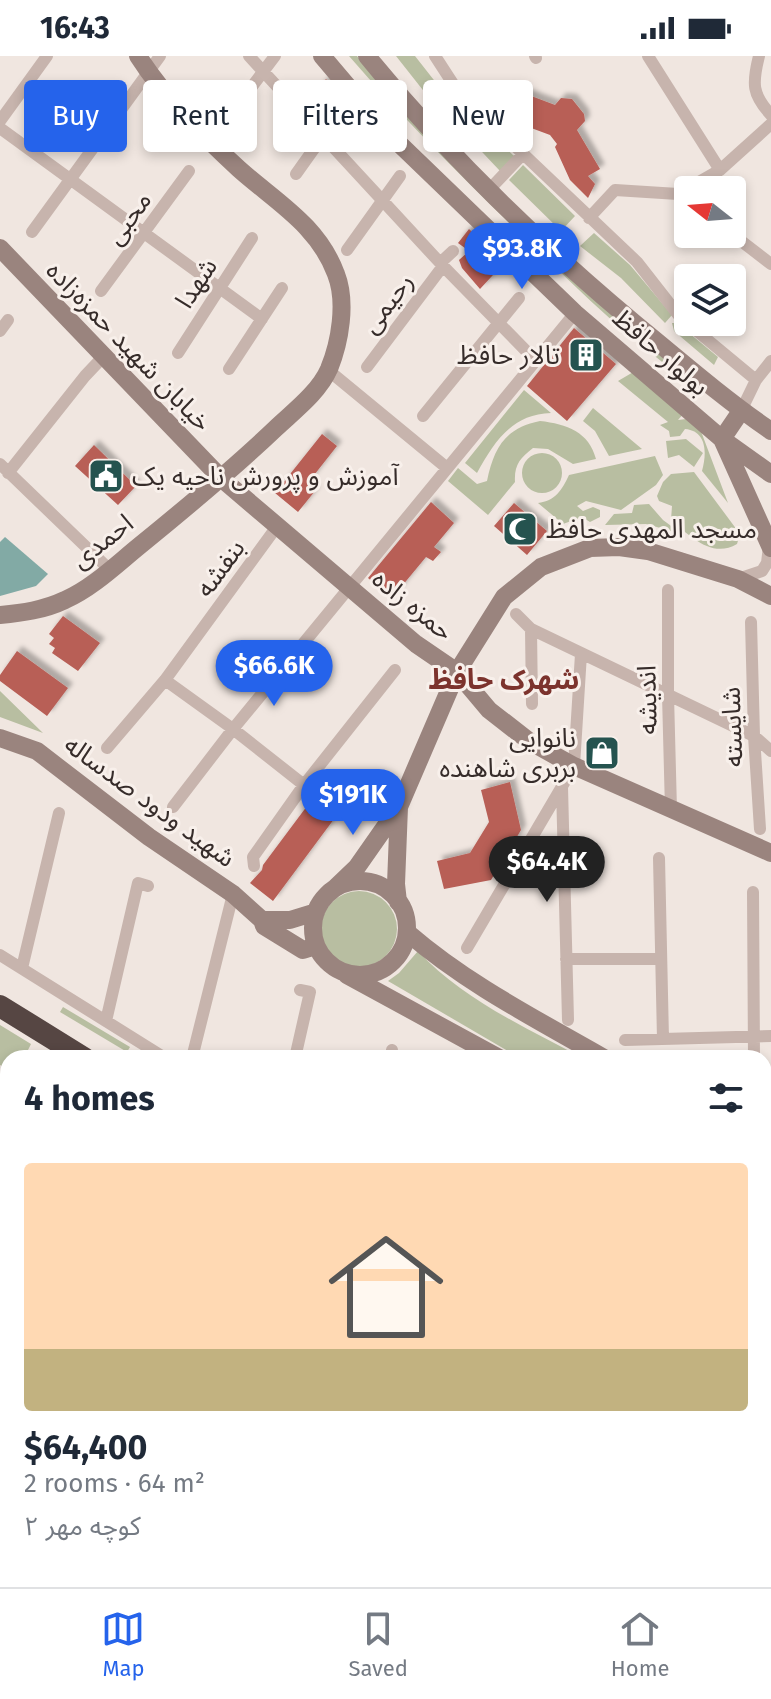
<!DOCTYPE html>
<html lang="en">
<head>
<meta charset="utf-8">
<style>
	:root { --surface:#fff; --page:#f2f2f3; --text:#1f2937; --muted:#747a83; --line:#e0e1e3; --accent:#2563eb }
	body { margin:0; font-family:"Fira Sans","Noto Sans Arabic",sans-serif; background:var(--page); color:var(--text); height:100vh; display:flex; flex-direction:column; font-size:30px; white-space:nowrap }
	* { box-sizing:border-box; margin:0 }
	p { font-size:26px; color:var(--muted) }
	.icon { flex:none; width:44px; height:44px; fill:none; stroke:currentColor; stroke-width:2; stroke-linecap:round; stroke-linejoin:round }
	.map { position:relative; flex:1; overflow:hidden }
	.details { position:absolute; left:0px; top:994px; width:772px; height:538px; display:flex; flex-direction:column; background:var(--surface); border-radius:24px 24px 0 0; box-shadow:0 4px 12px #0003 }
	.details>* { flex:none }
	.hud { position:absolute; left:24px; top:24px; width:724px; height:72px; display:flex; gap:16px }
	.needle { width:52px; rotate:287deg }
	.fabs { position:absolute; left:674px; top:120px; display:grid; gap:16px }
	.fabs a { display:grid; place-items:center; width:72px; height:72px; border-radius:8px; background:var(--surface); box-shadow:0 4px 12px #0003; font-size:40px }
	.price { position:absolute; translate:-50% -68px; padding:0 18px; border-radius:28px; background:var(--accent); color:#fff; font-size:26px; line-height:52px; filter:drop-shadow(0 2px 4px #0008) }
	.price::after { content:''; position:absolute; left:50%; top:48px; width:24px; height:18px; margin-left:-12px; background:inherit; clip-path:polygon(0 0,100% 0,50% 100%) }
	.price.active { background:#222; color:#fff }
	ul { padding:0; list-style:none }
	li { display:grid; align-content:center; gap:16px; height:424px; padding:0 24px }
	li span { display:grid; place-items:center; height:248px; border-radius:8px; color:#555 }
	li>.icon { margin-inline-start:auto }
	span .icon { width:144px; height:144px; fill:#fffc; stroke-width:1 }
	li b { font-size:34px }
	h2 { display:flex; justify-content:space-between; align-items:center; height:96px; padding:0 24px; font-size:34px }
	.pill { padding:0 28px; border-radius:8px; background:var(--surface); box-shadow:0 4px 12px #0003; font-size:28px; line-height:72px }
	.pill.active { background:var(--accent); color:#fff }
	.status { display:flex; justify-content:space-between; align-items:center; height:56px; padding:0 40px; background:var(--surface); direction:ltr }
	.status svg { height:22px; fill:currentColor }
	.menu { display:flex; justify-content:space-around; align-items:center; height:112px; border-top:2px solid var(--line); background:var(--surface); font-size:22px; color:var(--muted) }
	.menu a { display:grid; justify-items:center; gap:4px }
	.menu .active { color:var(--accent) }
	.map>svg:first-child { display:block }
	.green { fill:#b8bea1 }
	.water { fill:#82aaa5 }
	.building { fill:#b85e56; filter:url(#shadow) }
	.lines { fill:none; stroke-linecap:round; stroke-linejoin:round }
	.street { stroke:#c7b4ad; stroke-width:12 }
	.secondary { stroke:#9a847e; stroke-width:18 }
	.highway { stroke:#564643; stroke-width:22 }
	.labels { text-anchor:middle; stroke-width:6; stroke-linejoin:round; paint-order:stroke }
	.street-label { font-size:26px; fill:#362c2a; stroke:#f8f0eb }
	.poi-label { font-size:26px; fill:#362c2a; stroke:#f8f0eb; text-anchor:end }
	.neighbourhood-label { font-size:28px; font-weight:bold; fill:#7c332d; stroke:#f8f0eb }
</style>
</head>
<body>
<div class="status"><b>16:43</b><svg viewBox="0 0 49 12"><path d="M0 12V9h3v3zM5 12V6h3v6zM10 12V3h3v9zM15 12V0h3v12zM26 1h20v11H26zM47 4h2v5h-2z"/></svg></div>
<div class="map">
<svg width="771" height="1531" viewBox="0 0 771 1531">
	<defs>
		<filter id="shadow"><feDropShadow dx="5" dy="-5" stdDeviation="2" flood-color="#0004"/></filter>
	</defs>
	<rect width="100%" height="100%" fill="#f0e6e0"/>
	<path class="green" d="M349 0H357L389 39 705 338C651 300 602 257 555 211 484 143 414 75 349 0Z
		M396 0H415L437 28 426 38Z
		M444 33 514 100 500 115 434 45Z
		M523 109 575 160 561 175 509 124Z
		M594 177 630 209 672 259 665 267 621 222 580 190Z
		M672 267H677L718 301 714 309 674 275Z
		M635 315 684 357 678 364 686 363 699 370 728 447 702 415C707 397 707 375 685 373L680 380 670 381 669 375 660 369 668 366 618 325Z
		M524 334 551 357C512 358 494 386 477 417L465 407Z
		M593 352 642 393 609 400 595 375 583 365Z
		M540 365C567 368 589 376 596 403L573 408 548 393 533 392C520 402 514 409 515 426L488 459 448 425 458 412 477 428 487 425C494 392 505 372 540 365Z
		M686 383 703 397 694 411 679 399 668 402 666 385Z
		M522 417a20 20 0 1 1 40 0a20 20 0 1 1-40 0Z
		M655 400 663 419 656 429 621 454 586 445 577 450 583 455 593 451 600 454V461L590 466 582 461 563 468 538 447C555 445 562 434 569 419Z
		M694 416 740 478 737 488C712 503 690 480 671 464L672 450 659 445 657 440 663 426 671 418Z
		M649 448 663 464 682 478 646 468 605 469 614 458 632 457 634 449Z
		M0 635 43 677 0 661Z
		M321 873a38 38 0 1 1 76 0a38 38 0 1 1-76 0Z
		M418 895C462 943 525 971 582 1002H520L388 925 399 917Z
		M63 951 130 991 127 996 60 956Z
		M0 969 31 988 24 1002H8V1013L0 1009Z
		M764 1461 771 1465V1501L764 1497Z"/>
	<path class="water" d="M5 481 48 518 36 530 0 540V486Z"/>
	<path class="building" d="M326 23 354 56 346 52 334 51 315 37Z
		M510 32 555 49 561 42 572 43 584 58 585 65 577 74 600 113 588 120 595 128 588 142 570 124 555 91 557 88 550 79 499 60 486 46 497 38 504 44Z
		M469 173 505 206 480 233 462 212 459 204 469 195 458 187Z
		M574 272 616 308 567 365 527 330Z
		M322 378 337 390 307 428 315 435 298 456 275 437Z
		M94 389 136 430 118 449 75 410Z
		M431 446 454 467 434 491 441 496 433 505 426 501 392 542 368 522Z
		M514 447 547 475 527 499 494 470Z
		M63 560 100 587 78 615 52 597 55 592 49 588 54 582 49 578Z
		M17 595 68 632 47 660 0 625V619Z
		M510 726 521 774 491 824 444 833 437 805 470 797 489 766 481 734Z
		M313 742 337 759 273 845 250 827 262 814 263 809Z"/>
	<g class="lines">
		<path class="street" d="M249 0 443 210 535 304
			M435 0 459 37 637 206 680 261 756 324
			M535 0 536 2
			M648 0 720 114
			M759 0C752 28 752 38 771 59
			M232 57 275 0
			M0 65 47 0
			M0 72 262 263
			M296 118 338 59
			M488 135 523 98
			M589 162 615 134 678 138 720 114 771 68
			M32 176 160 0
			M732 178 771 208
			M347 194 400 120
			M440 207 453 195
			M101 235 189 115
			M0 275 8 264
			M178 297 252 182
			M367 311 443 210
			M229 313 282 232
			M328 314 447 412
			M741 355 756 324 771 305
			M423 360 519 242
			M0 408 110 514
			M8 417 85 320 103 301
			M738 523 762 515 767 507 769 490
			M668 534V639L671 754
			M516 558 531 573 754 680 771 695
			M751 566 754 680 760 773
			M531 573 532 648
			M165 624 233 673 304 729
			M107 692 165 624 278 469
			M562 731 568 964
			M173 751 233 673 570 263
			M659 802 663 983
			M254 810 253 801 304 729 395 614
			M753 836 754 1002
			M467 892 574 710 581 598
			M0 899 165 1002
			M566 903H661
			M22 912 59 757
			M106 965 138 827 148 830
			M625 984 771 980
			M192 1002 233 838
			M295 1002 310 936 300 934
			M391 1002 392 994
			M0 1211 8 1210
			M0 1313H8
			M764 1335 771 1338
			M0 1387 8 1386
			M0 1419 8 1418
			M146 1524V1531
			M0 1528 23 1524
			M376 1531 378 1524
			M440 1531 443 1524
			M542 1531 544 1524
			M634 1531 637 1524
			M723 1531 726 1524"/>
		<path class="secondary" d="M322 0 384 73 575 257 722 383 771 418
			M367 0C454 107 554 202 661 289 697 319 733 349 771 375
			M0 192 222 423 416 588 457 616 489 654 529 685 574 710 771 797
			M741 355 722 383 771 492
			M0 559C22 557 44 554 65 544 92 532 116 509 138 491 186 452 232 414 276 372 294 355 319 336 329 313 340 286 347 246 336 218 318 169 276 146 239 113 202 79 165 42 138 0
			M0 682 37 695 149 781 233 838 262 864 264 870 303 894 316 890
			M313 872a47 47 0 1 1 94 0a47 47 0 1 1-94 0Z
			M334 833 357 811 399 751 457 616 504 541 541 511 590 492 619 491 648 495 738 523 771 540
			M398 846 396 828 399 751
			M262 864H290L316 856
			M408 877C467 928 536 963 604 1002
			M347 919 499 1002
			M764 1093 771 1097
			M764 1383 771 1387
			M764 1512 771 1515"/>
		<path class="highway" d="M0 950 84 1002
			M0 1070 8 1074
			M764 1413 771 1418
			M764 1450 771 1454"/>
	</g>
	<defs>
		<symbol id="building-square" viewBox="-11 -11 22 22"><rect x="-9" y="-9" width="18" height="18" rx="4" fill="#25534f" stroke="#f8f0eb"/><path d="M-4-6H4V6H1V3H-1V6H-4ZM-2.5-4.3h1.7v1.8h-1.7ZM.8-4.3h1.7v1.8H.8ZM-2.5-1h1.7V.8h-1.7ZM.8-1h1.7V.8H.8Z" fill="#fff"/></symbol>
		<symbol id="civic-square" viewBox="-11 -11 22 22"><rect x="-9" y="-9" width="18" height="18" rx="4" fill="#25534f" stroke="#f8f0eb"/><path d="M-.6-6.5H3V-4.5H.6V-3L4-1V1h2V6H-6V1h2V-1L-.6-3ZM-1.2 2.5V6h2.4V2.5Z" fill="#fff"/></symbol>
		<symbol id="mosque-square" viewBox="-11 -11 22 22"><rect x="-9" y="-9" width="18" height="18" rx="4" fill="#25534f" stroke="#f8f0eb"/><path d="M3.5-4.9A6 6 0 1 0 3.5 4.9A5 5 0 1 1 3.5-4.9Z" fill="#fff"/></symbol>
		<symbol id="shop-square" viewBox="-11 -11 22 22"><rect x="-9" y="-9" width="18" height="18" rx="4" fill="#25534f" stroke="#f8f0eb"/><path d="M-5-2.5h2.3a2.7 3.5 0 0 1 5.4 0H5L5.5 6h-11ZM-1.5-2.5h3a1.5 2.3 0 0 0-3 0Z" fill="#fff"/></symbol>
	</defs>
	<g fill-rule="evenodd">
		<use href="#building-square" x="566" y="279" width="40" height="40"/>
		<use href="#civic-square" x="86" y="400" width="40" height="40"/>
		<use href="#mosque-square" x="500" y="453" width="40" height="40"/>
		<use href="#shop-square" x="582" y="677" width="40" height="40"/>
	</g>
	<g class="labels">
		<g class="street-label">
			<text transform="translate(128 162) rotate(-54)" y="9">محبی</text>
			<text transform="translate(196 227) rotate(-57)" y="9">شهدا</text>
			<text transform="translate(387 247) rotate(-53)" y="9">رحیمی</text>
			<text transform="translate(129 290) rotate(46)" y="9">خیابان شهید حمزه‌زاده</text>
			<text transform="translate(661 296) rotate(41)" y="9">بولوار حافظ</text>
			<text transform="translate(102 485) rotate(-38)" y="9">احمدی</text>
			<text transform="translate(220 512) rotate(-54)" y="9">بنفشه</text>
			<text transform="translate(413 549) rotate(39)" y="9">حمزه زاده</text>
			<text transform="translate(647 644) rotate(-91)" y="9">اندیشه</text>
			<text transform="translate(732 671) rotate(-92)" y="9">شایسته</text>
			<text transform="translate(150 745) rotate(36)" y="9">شهید ودود صدساله</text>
		</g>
		<g class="poi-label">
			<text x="560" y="308">تالار حافظ</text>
			<text x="132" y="429" text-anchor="start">آموزش و پرورش ناحیه یک</text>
			<text x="546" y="482" text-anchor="start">مسجد المهدی حافظ</text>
			<text x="576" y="691">نانوایی<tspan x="576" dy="30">بربری شاهنده</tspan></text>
		</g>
		<g class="neighbourhood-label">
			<text x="504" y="633">شهرک حافظ</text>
		</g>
	</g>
</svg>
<div class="fabs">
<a><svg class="needle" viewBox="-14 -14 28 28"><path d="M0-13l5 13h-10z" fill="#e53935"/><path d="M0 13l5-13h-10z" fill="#747a83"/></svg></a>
<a><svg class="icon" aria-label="layers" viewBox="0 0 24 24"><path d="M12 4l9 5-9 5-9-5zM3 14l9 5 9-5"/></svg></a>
</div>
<b class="price" style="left:522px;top:235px">$93.8K</b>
<b class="price" style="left:274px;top:652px">$66.6K</b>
<b class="price" style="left:353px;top:781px">$191K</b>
<b class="price active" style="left:547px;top:848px">$64.4K</b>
<div class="hud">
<a class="pill active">Buy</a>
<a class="pill">Rent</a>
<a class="pill">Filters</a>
<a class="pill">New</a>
</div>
<section class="details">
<h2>4 homes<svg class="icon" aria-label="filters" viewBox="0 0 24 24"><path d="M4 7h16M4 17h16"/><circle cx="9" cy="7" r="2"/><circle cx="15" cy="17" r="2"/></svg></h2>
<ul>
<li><span style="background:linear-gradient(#ffd9b3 75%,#c2b280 0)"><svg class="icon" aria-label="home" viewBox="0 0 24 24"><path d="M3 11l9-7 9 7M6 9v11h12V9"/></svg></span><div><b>$64,400</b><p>2 rooms · 64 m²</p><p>کوچه مهر ۲</p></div></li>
</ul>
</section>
</div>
<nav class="menu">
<a class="active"><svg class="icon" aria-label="map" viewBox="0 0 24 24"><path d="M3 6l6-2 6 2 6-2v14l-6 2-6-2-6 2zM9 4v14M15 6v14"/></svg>Map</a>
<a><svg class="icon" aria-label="saved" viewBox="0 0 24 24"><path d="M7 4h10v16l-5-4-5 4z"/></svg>Saved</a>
<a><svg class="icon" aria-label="home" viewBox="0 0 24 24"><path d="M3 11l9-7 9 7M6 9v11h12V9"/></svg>Home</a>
</nav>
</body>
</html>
